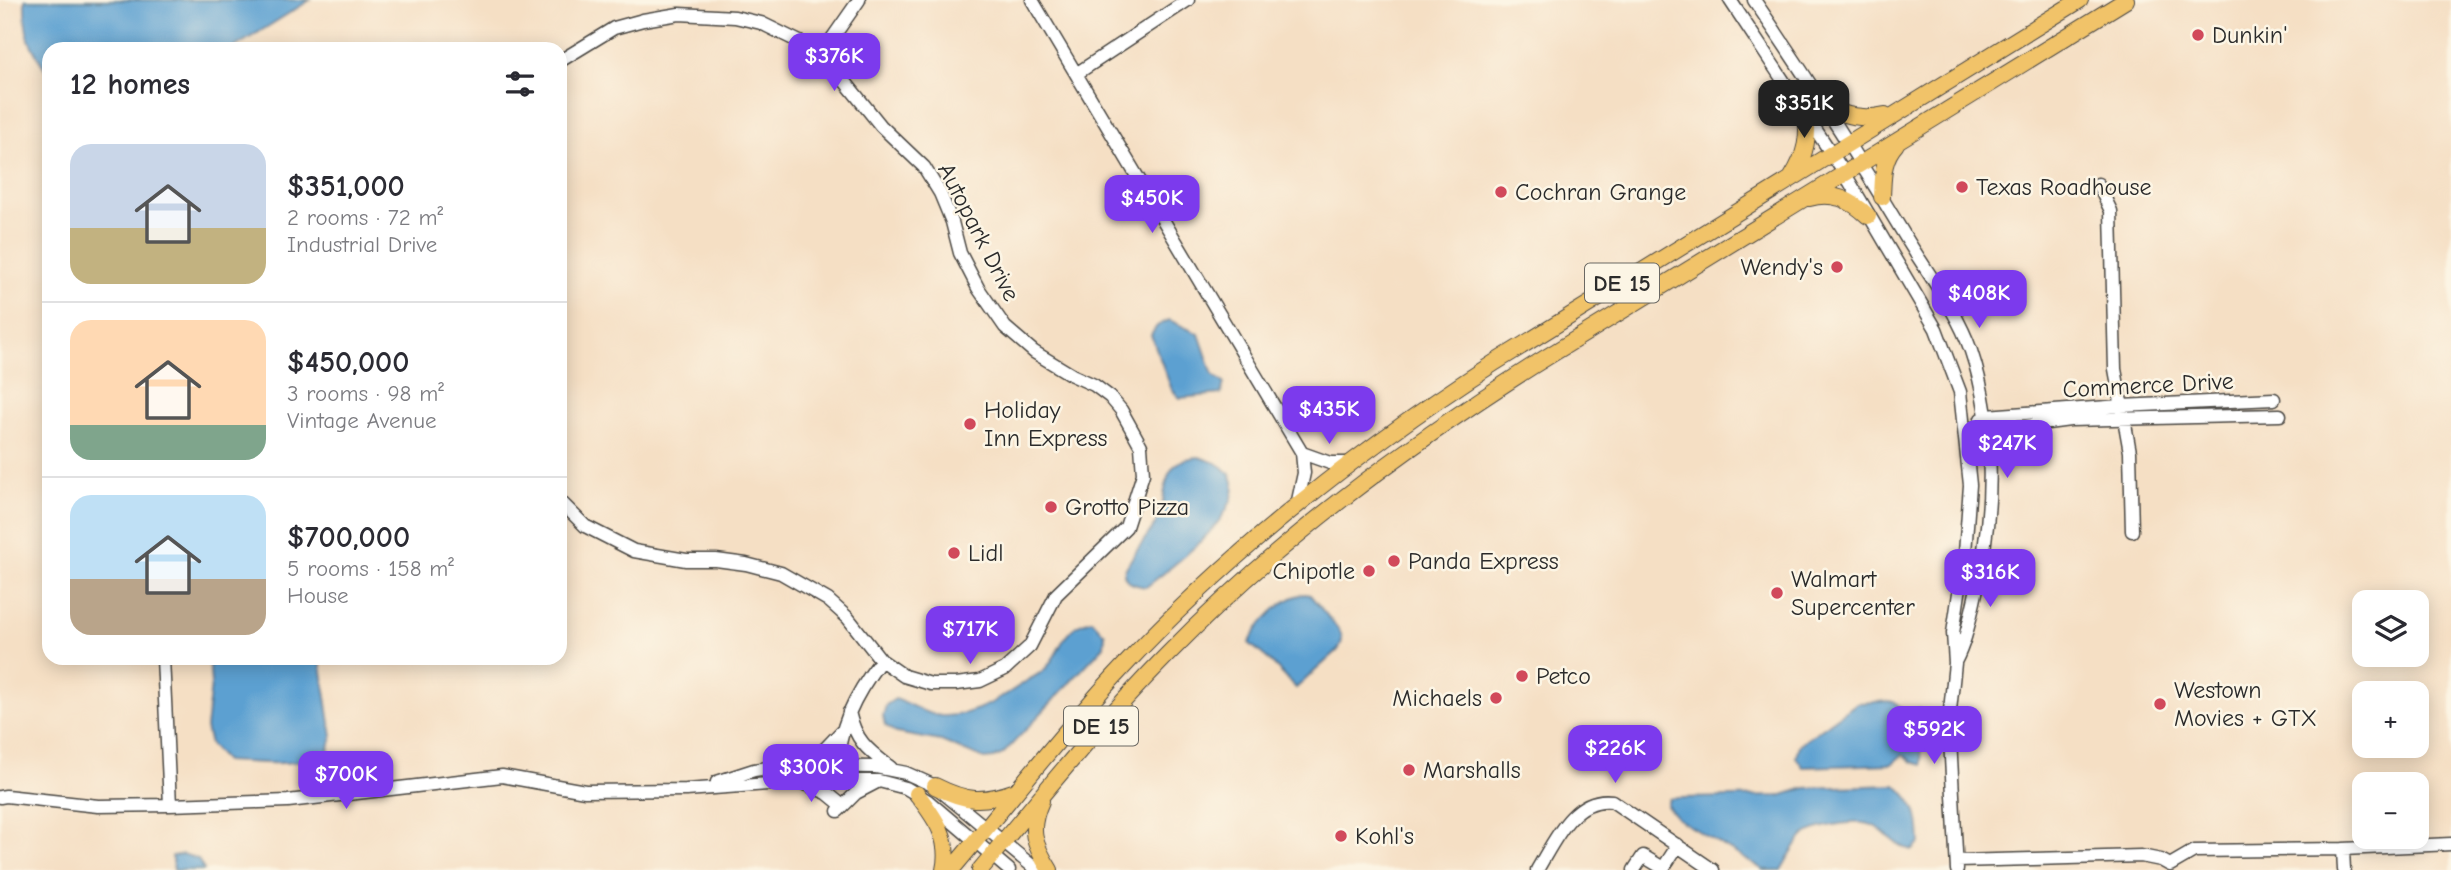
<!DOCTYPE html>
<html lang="en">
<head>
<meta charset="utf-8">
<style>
	:root { --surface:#fff; --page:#f7f7f7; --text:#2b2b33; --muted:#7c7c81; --line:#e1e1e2; --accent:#7c3aed }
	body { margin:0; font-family:"Comic Neue",sans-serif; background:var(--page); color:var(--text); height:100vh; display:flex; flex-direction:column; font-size:26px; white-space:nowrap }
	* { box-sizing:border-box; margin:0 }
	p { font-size:23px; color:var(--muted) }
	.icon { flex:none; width:38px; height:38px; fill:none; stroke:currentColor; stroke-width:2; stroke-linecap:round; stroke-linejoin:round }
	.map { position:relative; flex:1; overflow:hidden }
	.sheet { position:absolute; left:42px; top:42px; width:525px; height:623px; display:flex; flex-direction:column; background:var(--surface); border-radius:21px; box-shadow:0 4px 18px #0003 }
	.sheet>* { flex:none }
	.tools { position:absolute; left:2352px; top:590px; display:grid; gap:14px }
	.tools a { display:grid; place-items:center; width:77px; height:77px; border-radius:14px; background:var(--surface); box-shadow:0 4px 18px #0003; font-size:35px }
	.price { position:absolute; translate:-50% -60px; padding:0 16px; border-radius:14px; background:var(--accent); color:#fff; font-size:23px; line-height:46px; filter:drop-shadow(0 2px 4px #0008) }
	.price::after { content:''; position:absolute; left:50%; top:42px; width:21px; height:16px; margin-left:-10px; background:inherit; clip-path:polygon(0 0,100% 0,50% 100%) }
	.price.selected { background:#222; color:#fff }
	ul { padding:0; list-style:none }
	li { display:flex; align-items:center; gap:21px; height:175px; padding:0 28px }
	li+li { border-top:2px solid var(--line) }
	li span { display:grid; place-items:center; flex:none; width:196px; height:140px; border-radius:21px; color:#555 }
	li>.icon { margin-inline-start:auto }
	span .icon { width:84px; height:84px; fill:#fffc; stroke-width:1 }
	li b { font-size:30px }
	h2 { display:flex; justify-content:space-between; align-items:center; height:84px; padding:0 28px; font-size:30px }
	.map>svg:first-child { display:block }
	.water { fill:#5ca0d1; stroke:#44667e; stroke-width:2 }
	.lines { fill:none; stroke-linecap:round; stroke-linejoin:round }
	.minor-casing { stroke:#494642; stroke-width:15 }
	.major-casing { stroke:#494642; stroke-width:18 }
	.minor { stroke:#fff; stroke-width:12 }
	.major { stroke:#f1c369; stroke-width:16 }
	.poi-dot { fill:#d1495b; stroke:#fcf5e5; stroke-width:2.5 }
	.labels { text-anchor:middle; stroke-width:5; stroke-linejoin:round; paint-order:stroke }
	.shield { fill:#fcf5e5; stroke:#6a6863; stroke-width:2 }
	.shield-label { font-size:23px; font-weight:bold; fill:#2b2b2b }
	.poi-label { font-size:24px; fill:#2b2b2b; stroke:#fcf5e5; text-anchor:start }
	.street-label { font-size:24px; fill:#2b2b2b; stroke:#fcf5e5 }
</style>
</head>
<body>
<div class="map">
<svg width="2451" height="870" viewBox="0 0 2451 870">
	<rect width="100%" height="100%" fill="#fcf5e5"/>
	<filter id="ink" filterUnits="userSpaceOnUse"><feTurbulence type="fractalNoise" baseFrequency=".0143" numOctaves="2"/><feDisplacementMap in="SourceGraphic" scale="14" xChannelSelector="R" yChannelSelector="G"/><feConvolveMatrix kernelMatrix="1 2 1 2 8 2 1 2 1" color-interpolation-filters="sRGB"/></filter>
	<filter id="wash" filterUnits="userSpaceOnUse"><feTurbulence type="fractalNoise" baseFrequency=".00686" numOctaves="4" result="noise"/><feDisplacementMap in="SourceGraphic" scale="28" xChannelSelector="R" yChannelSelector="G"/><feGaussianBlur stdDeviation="1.57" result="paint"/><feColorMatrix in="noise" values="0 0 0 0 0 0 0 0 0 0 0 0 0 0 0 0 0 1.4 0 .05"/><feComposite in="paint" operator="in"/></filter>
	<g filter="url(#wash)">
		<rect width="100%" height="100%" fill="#f5dfc4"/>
		<path class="water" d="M25 0H310L232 49H49V75C29 44 24 37 25 0Z
			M1169 320 1199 334 1213 375 1224 383 1221 394 1180 398 1172 390 1151 335 1157 326Z
			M1199 457C1206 460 1218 462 1224 468 1264 501 1169 569 1146 587 1138 586 1126 584 1124 574 1123 567 1150 533 1156 523 1171 496 1155 460 1199 457Z
			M1305 594 1310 595 1339 630C1343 638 1343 642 1338 650L1296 688 1268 659 1249 643C1258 624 1283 596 1305 594Z
			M1092 620 1105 634 1104 646 1003 754 994 758 984 759 941 741 896 733 885 725 883 716 886 705 895 699C911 704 928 716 945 716 977 715 1003 697 1028 680 1034 677 1041 673 1046 668 1063 649 1062 626 1092 620Z
			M209 658H320L332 736 328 752C298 769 258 762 225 761L210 745 206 728 211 684Z
			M1894 701 1903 711 1919 709 1922 765 1912 762 1903 754 1892 764 1803 767 1796 757 1799 745 1857 703Z
			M1896 785C1917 804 1919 815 1920 843L1913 850C1897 848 1890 836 1876 827 1863 818 1820 825 1806 834 1796 841 1788 859 1781 870H1764L1678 819 1667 806 1669 799 1679 798 1779 796 1805 788Z
			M183 854 198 859 204 870H174L172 856Z"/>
	</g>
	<g filter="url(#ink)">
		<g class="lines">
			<defs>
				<path id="minor" d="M1032 0 1302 453 1304 473 1297 505
					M1730 0 1845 174 1936 329 1960 392 1970 485 1965 553 1953 633 1955 663 1949 720 1957 870
					M1754 0C1808 79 1859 159 1908 241 1930 277 1957 311 1971 351 1998 431 1993 522 1974 602 1969 623 1965 643 1955 662
					M822 53 859 0
					M560 61 614 28 643 20 679 14 735 17 761 23 822 53 881 126 924 167 940 193 952 222 960 253 978 288 1005 327 1034 352 1072 375 1094 385 1110 397 1121 410 1141 446 1143 474 1126 527 1056 595 1030 646 1005 669 980 681 956 684H931L904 676 881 660 848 618 828 600 781 573 746 564 716 560H686L634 551 585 526 560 501
					M1076 74 1188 0
					M2098 184 2111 211 2115 369 2130 452 2132 531
					M1981 419 1986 416 2121 406 2274 399
					M1965 427 1987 431 2070 420 2280 415
					M1302 453 1330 463H1350
					M163 658 170 805
					M849 712C856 742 868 750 891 768
					M801 765 821 753 843 730
					M837 773C838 727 854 696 881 660
					M717 782 754 770 781 766 876 767 906 773 935 786 1037 870
					M803 783 827 793 838 802
					M0 797 6 796 98 806 170 805 288 801 502 776 585 791 686 790 811 781H879L906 788 928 801 1009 870
					M838 811 856 793 877 782
					M2343 849 2344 870
					M1957 861 2141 856 2161 860 2170 865
					M2170 865 2194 851 2343 849 2451 844
					M1537 870C1554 842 1573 796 1612 801L1713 870
					M1634 870 1643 856 1663 868
					M1662 870 1678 845"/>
				<path id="major" d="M1826 107C1847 116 1862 120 1885 115
					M1792 177C1806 155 1810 135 1805 110
					M1882 197C1883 178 1882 159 1896 144
					M1809 198C1833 191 1851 200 1868 216
					M935 786C967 802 982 803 1016 791
					M917 794C935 818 951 838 944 870
					M1041 801C1028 830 1034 845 1050 870
					M951 870C1008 803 1062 732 1122 668 1232 550 1359 450 1494 363L2080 0
					M980 870C1041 796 1101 722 1168 654 1277 542 1402 449 1534 365L2126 0"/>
			</defs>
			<use href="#minor" class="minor-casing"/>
			<use href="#major" class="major-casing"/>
			<use href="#minor" class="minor"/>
			<use href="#major" class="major"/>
		</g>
	</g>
	<g class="poi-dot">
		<circle cx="2198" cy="35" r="7"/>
		<circle cx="1962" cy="187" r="7"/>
		<circle cx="1501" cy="192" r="7"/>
		<circle cx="1837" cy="267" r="7"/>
		<circle cx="970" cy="424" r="7"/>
		<circle cx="1051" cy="507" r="7"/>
		<circle cx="954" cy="553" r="7"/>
		<circle cx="1394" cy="561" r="7"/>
		<circle cx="1369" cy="571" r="7"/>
		<circle cx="1777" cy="593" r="7"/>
		<circle cx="1522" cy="676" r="7"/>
		<circle cx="1496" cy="698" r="7"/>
		<circle cx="2160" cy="704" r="7"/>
		<circle cx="1409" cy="770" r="7"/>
		<circle cx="1341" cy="836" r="7"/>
	</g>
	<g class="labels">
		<g class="shield">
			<rect x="1585" y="263.5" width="74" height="39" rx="5"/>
			<rect x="1064" y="706.5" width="74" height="39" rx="5"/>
		</g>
		<g class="shield-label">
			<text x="1622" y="291">DE 15</text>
			<text x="1101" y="734">DE 15</text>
		</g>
		<g class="poi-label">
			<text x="2212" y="43">Dunkin'</text>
			<text x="1976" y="195">Texas Roadhouse</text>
			<text x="1515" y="200">Cochran Grange</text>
			<text x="1823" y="275" text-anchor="end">Wendy's</text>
			<text x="984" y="418">Holiday<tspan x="984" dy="28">Inn Express</tspan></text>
			<text x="1065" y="515">Grotto Pizza</text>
			<text x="968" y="561">Lidl</text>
			<text x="1408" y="569">Panda Express</text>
			<text x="1355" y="579" text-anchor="end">Chipotle</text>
			<text x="1791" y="587">Walmart<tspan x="1791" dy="28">Supercenter</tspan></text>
			<text x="1536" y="684">Petco</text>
			<text x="2174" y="698">Westown<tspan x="2174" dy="28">Movies + GTX</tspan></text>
			<text x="1482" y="706" text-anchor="end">Michaels</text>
			<text x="1423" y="778">Marshalls</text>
			<text x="1355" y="844">Kohl's</text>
		</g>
		<g class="street-label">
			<text transform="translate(979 232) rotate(63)" y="8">Autopark Drive</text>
			<text transform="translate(2148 385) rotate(-3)" y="8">Commerce Drive</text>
		</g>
	</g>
</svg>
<div class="tools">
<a><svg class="icon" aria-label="layers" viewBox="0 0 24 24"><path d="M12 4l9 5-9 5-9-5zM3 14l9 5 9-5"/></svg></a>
<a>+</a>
<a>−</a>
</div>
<b class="price" style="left:834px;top:93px">$376K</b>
<b class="price selected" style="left:1804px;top:140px">$351K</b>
<b class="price" style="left:1152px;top:235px">$450K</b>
<b class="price" style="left:1979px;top:330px">$408K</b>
<b class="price" style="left:1329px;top:446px">$435K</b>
<b class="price" style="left:2007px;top:480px">$247K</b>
<b class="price" style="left:1990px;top:609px">$316K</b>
<b class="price" style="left:970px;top:666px">$717K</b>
<b class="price" style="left:1934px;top:766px">$592K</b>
<b class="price" style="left:1615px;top:785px">$226K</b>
<b class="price" style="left:811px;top:804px">$300K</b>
<b class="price" style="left:346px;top:811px">$700K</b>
<section class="sheet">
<h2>12 homes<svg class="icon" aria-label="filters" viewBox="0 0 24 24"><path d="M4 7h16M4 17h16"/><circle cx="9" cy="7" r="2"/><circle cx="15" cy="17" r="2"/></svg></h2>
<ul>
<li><span style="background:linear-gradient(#c9d6e8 60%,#c2b280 0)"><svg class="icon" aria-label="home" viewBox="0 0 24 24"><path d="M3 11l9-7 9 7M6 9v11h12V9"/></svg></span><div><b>$351,000</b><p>2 rooms · 72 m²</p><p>Industrial Drive</p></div></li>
<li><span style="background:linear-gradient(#ffd9b3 75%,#7fa58c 0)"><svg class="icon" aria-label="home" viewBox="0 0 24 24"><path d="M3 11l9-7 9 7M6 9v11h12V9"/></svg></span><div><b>$450,000</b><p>3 rooms · 98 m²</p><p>Vintage Avenue</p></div></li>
<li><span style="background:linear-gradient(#bfe0f5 60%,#b9a48a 0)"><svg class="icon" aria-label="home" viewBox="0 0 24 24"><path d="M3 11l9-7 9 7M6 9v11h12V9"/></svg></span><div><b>$700,000</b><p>5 rooms · 158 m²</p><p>House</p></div></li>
</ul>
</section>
</div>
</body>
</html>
